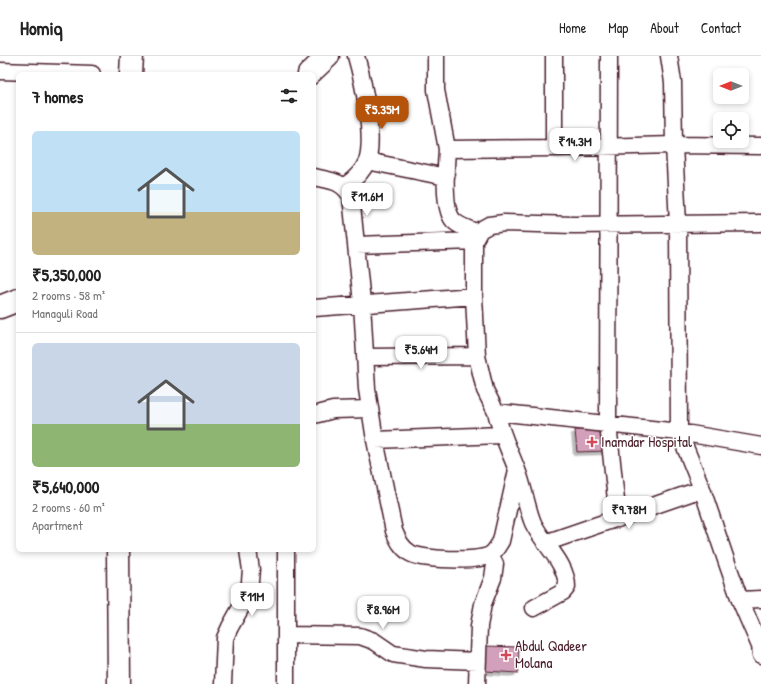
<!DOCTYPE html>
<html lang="en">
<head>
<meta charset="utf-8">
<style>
	:root { --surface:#fff; --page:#f6f6f6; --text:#222; --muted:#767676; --line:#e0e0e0; --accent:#b45309 }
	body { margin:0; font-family:"Patrick Hand",sans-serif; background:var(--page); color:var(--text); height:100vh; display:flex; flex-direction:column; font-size:15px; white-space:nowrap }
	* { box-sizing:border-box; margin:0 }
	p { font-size:13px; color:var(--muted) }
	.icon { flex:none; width:22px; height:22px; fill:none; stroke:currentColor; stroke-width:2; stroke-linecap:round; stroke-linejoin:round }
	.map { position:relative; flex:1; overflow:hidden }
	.drawer { position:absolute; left:16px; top:16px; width:300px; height:480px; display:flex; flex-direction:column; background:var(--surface); border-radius:6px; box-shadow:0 2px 6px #0003 }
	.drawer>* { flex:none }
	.needle { width:26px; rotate:270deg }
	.fabs { position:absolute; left:713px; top:12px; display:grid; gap:8px }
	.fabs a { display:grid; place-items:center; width:36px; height:36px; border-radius:6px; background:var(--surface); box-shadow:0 2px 6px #0003; font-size:20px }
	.price { position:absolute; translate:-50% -34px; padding:0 9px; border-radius:8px; background:#fff; color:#222; font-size:13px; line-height:26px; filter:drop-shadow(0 1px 2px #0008) }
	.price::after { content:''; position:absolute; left:50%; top:24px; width:12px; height:9px; margin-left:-6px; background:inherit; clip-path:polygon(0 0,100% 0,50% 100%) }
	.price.on { background:var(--accent); color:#fff }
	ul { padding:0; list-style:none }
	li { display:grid; align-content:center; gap:8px; height:212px; padding:0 16px }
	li+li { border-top:1px solid var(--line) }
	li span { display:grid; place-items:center; height:124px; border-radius:6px; color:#555 }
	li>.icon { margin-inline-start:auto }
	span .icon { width:72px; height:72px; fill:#fffc; stroke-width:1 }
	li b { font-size:17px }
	h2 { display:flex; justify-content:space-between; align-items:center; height:48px; padding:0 16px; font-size:17px }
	header { display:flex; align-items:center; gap:24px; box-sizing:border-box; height:56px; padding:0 20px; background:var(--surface); border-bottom:1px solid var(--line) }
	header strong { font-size:19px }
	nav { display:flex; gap:22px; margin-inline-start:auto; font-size:14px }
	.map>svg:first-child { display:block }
	.building { fill:#d3a0bb; stroke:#4a1f2b; filter:url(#shadow) }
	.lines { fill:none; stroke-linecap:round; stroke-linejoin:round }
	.street-casing { stroke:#4a1f2b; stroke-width:19 }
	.secondary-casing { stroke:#4a1f2b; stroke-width:25 }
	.primary-casing { stroke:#4a1f2b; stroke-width:25 }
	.street { stroke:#fff; stroke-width:16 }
	.secondary { stroke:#fff; stroke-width:22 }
	.primary { stroke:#fff; stroke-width:22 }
	.poi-dot { fill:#d1495b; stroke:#fff; stroke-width:1.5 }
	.labels { text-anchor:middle; stroke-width:3; stroke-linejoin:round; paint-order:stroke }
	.poi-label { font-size:15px; fill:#4a1f2b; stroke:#fff; text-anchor:start }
</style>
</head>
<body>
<header>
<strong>Homiq</strong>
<nav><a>Home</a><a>Map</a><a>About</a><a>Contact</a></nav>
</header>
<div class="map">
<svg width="761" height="628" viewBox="0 0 761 628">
	<defs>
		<filter id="shadow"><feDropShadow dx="-3.5" dy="3.5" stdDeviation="0" flood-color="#0004"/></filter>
	</defs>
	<rect width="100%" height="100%" fill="#fff"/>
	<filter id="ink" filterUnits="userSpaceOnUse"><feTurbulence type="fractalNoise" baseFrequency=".025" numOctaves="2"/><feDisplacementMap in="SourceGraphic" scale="8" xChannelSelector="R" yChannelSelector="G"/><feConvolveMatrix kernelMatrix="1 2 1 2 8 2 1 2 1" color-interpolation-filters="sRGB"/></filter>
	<g filter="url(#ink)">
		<path class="building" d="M605 372 607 395 577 396 575 374Z
			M486 590 519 591 518 617 485 615Z"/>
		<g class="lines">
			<defs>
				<path id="street" d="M436 0V34L447 93
					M554 0V92
					M609 0 608 368 618 463
					M669 0 673 26 674 89 678 168 679 376 702 433 726 504 740 544 760 590 761 599
					M0 15 92 18
					M367 105 446 121
					M314 121C331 125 341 124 351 140L362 247 367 333 375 384 394 475C398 484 401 491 410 497 421 504 478 506 490 499 495 496 498 490 501 485L517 414
					M345 130C355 123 363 116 367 105 375 81 363 24 356 0
					M761 167 574 169 504 167 489 169 480 174 474 185V240L477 300 485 334 496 356 679 376 761 390
					M478 177C471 174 461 171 455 166 442 156 446 109 447 93L554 92 674 89 761 90
					M356 189 474 185
					M314 252 474 240
					M365 301 477 300
					M496 356C501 378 509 393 517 414 524 431 526 450 533 467 543 488 567 507 567 531L563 536 534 552
					M314 359 333 354 370 353
					M375 384 501 379
					M545 487 702 433
					M740 544 761 543
					M286 579 360 580 374 585 393 598 426 603 478 605
					M223 628 225 582 230 571 249 537 251 514 248 494
					M286 628V494
					M477 628 479 570 483 548 493 522 495 508 490 499"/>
				<path id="secondary" d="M131 18 132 0
					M118 494 119 628"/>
				<path id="primary" d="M309 18 328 0
					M0 251 18 244"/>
			</defs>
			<use href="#street" class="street-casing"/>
			<use href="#secondary" class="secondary-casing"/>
			<use href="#primary" class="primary-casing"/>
			<use href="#street" class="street"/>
			<use href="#secondary" class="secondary"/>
			<use href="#primary" class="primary"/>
		</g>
	</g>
	<g class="poi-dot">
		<path d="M590 380h4v4h4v4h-4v4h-4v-4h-4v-4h4z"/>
		<path d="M504 593h4v4h4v4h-4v4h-4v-4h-4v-4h4z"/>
	</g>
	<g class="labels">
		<g class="poi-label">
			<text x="601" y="391">Inamdar Hospital</text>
			<text x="515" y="595">Abdul Qadeer<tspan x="515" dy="17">Molana</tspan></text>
		</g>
	</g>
</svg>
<div class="fabs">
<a><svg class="needle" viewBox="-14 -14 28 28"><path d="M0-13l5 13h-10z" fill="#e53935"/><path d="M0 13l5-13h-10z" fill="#767676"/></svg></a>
<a><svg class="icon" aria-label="locate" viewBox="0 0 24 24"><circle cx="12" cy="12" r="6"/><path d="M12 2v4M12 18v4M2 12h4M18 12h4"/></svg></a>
</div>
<b class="price on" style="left:382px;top:74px">₹5.35M</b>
<b class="price" style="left:575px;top:106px">₹14.3M</b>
<b class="price" style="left:367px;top:161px">₹11.6M</b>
<b class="price" style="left:421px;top:314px">₹5.64M</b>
<b class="price" style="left:629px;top:474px">₹9.78M</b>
<b class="price" style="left:252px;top:561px">₹11M</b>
<b class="price" style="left:383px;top:574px">₹8.96M</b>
<section class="drawer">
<h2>7 homes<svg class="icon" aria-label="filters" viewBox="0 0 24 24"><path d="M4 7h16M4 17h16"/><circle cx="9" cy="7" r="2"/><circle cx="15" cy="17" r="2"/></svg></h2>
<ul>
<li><span style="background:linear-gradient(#bfe0f5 65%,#c2b280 0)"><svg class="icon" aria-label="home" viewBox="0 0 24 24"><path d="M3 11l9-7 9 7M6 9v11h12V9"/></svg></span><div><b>₹5,350,000</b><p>2 rooms · 58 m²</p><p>Managuli Road</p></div></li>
<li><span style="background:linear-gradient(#c9d6e8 65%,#8fb573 0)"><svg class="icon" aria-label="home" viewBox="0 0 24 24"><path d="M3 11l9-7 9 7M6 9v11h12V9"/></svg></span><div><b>₹5,640,000</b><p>2 rooms · 60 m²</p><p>Apartment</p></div></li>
</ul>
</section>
</div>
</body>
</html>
